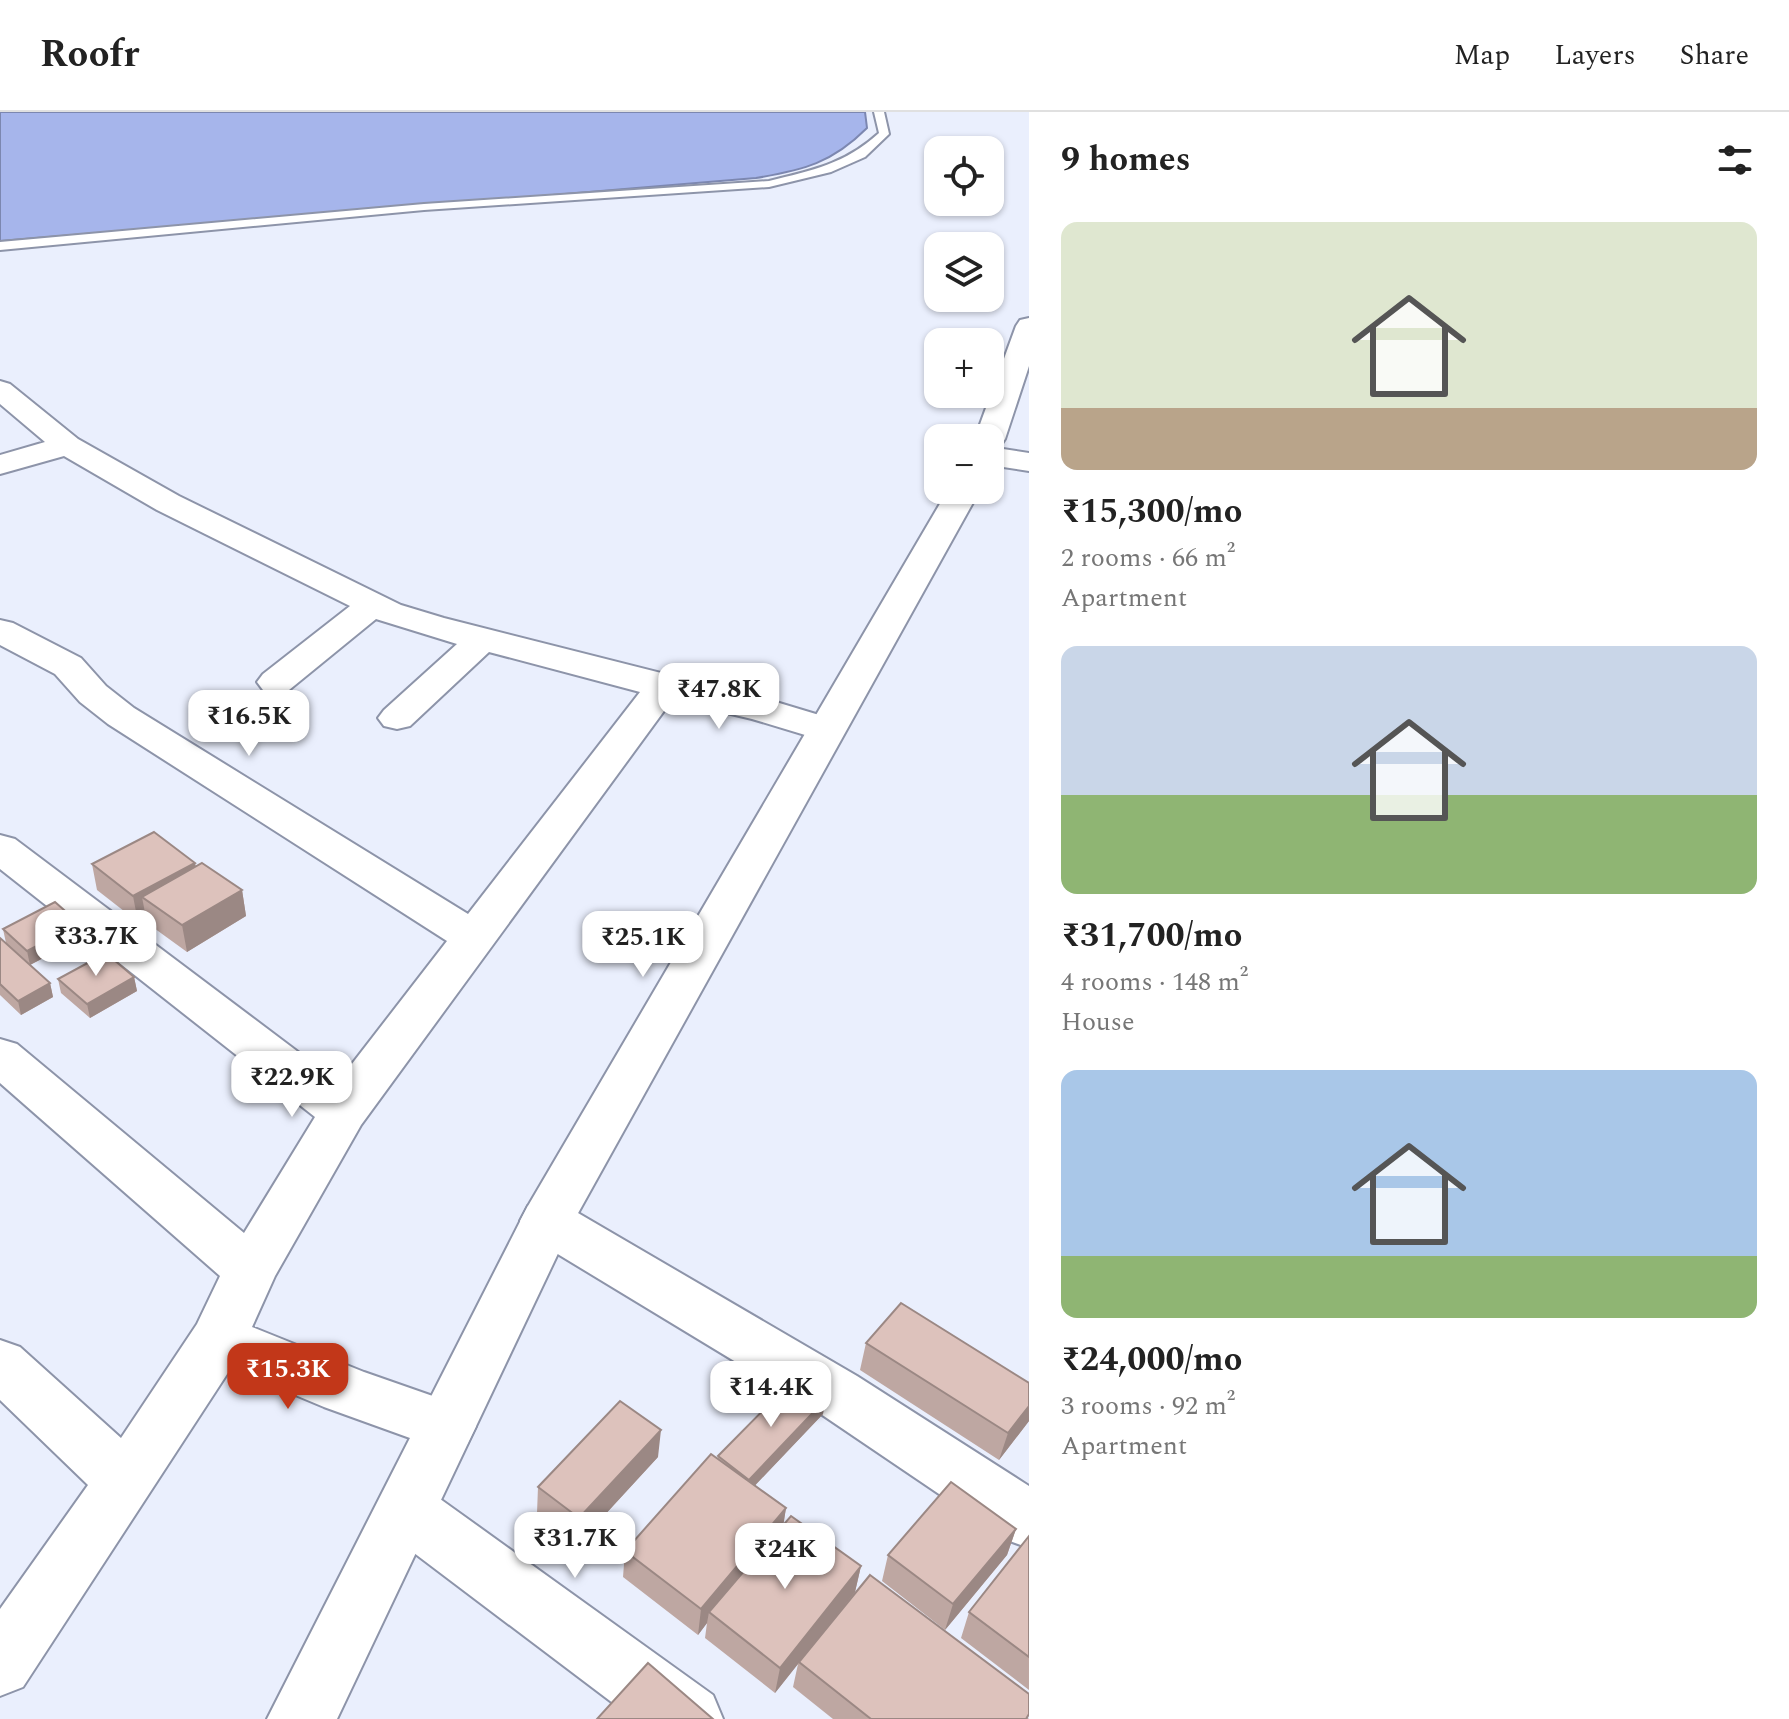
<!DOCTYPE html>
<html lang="en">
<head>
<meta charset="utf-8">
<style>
	:root { --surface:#fff; --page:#f6f6f6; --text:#222; --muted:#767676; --line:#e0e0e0; --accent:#c23719 }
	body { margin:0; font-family:Spectral,serif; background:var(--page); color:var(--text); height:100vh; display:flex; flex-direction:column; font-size:30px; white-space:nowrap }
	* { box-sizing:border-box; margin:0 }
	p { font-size:26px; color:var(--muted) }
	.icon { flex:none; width:44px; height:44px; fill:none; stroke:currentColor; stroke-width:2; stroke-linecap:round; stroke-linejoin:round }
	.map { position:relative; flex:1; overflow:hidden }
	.drawer { display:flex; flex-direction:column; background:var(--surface); width:760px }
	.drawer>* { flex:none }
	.buttons { position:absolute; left:924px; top:24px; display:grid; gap:16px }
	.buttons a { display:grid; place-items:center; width:80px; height:80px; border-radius:16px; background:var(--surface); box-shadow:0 2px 6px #0004; font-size:40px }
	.price { position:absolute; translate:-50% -68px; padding:0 18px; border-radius:16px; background:#fff; color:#222; font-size:26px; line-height:52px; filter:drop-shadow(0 2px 4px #0008) }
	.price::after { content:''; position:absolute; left:50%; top:48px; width:24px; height:18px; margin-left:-12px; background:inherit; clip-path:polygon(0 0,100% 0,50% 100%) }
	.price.current { background:var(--accent); color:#fff }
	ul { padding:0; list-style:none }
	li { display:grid; align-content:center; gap:16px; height:424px; padding:0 32px }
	li span { display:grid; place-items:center; height:248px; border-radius:16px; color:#555 }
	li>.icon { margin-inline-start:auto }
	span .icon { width:144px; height:144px; fill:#fffc; stroke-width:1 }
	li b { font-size:34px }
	h2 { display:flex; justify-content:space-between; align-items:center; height:96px; padding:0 32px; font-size:34px }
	header { display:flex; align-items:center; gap:48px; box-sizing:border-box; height:112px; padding:0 40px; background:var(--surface); border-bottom:2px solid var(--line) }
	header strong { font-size:38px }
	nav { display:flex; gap:44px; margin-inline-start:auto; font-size:28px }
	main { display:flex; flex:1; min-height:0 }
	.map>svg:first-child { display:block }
	.water { fill:#a6b5eb; stroke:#7c87b0; stroke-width:2 }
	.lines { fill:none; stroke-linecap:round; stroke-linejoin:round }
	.service-casing { stroke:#8d94a9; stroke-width:4 }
	.minor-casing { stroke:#8d94a9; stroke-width:4 }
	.tertiary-casing { stroke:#8d94a9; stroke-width:4 }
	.service { fill:#fff; fill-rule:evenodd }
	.minor { fill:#fff; fill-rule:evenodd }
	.tertiary { fill:#fff; fill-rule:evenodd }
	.wall { fill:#bea7a2 }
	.shaded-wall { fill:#9b8884 }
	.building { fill:#ddc2bc; stroke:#9b8884; stroke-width:2 }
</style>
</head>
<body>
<header>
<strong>Roofr</strong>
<nav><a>Map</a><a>Layers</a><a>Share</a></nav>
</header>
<main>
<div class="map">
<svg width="1029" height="1607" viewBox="0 0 1029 1607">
	<rect width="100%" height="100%" fill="#eaeffd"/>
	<path class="water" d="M0 0H865L867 16C832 51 804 58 756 66L0 129Z"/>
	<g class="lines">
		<defs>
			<path id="service" d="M874 0H884L889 22 865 45 831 60 769 75 424 98 0 138V130L424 92 769 69C813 58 845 52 879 21Z"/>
			<path id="minor" d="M0 269 10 272 78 327 179 384 401 493 444 506 776 590 839 609 844 617 839 625 825 629 752 607 672 588 361 1013 275 1164 252 1215 364 1260 467 1296 476 1314 467 1332 446 1339 324 1295 231 1256 23 1575 0 1584V1497L88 1373 0 1288V1228L20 1235 121 1326 197 1212 220 1164 0 971V927L17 932 244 1121 315 1005 0 757V723L15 727 338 970 447 829 108 612 80 590 55 562 0 533V508L13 511 81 546 106 574 134 596 468 802 640 580 489 540 410 614 397 617 384 614 378 606 384 598 457 532 376 507 289 578 276 581 263 578 257 570 263 562 350 494 157 398 64 344 0 362V343L45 330 0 292Z
				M990 335 1029 341V359L990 353Z
				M547 1088 566 1094 857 1264 1029 1374V1436L1007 1428 815 1298 528 1124 520 1109 528 1094Z
				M407 1371 429 1379 713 1583 723 1607H634L385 1419 376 1399 385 1379Z"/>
			<path id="tertiary" d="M1029 206V254L1005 327 1001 333 990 336V326H975L1016 214 1020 208Z
				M948 378H980L572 1112 337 1607H267L528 1094Z"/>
		</defs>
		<use href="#service" class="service-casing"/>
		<use href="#minor" class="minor-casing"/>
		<use href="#tertiary" class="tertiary-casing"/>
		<use href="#service" class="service"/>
		<use href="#minor" class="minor"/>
		<use href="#tertiary" class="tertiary"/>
	</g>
	<path class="wall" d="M195 751 196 755 242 778 246 804 187 840 147 811 146 806 138 810 97 778 92 752Z
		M3 817 83 825 30 853 6 831Z
		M0 826 50 871 53 885 21 903 0 883Z
		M134 865 137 879 90 906 61 881 58 867Z
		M866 1231 1029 1271V1309L999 1348 860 1258Z
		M825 1288 823 1302 755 1373 786 1396 783 1413 861 1454 855 1480 1029 1607H833L793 1575 798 1552 775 1581 705 1526 707 1511 698 1523 623 1465 625 1439 717 1347 718 1344Z
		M658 1345 578 1432 537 1401 538 1375Z
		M1016 1417 1007 1443 945 1518 882 1469 888 1443Z
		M1029 1424V1578L961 1526 969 1500Z"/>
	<path class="shaded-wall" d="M195 751 199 777 142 785 146 806 138 810 133 784Z
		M242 778 246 804 187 840 182 813Z
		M80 812 83 825 30 853 27 839Z
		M134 865 137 879 90 906 87 892Z
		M50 871 53 885 21 903 18 889Z
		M825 1288 823 1302 747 1382 749 1368Z
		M1029 1294V1309L999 1348 1008 1321Z
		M661 1318 658 1345 578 1432 579 1406Z
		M786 1396 782 1422 709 1500 707 1511 698 1523 701 1497Z
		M1016 1417 1007 1443 945 1518 953 1492Z
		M861 1454 855 1480 775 1581 780 1556Z"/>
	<path class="building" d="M154 720 195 751 133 784 92 752Z
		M202 751 242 778 182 813 142 785Z
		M55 790 80 812 27 839 3 817Z
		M0 826 50 871 18 889 0 872Z
		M106 841 134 865 87 892 58 867Z
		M901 1191 1029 1271V1294L1008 1321 866 1231Z
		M794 1267 825 1288 749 1368 718 1344Z
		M620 1289 661 1318 579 1406 538 1375Z
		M711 1342 786 1396 701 1497 625 1439Z
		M951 1370 1016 1417 953 1492 888 1443Z
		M791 1404 861 1454 780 1556 709 1500Z
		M1029 1424V1545L969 1500Z
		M870 1463 1029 1582V1602L1026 1607H871L799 1550Z
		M648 1551 713 1607H597Z"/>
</svg>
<div class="buttons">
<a><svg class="icon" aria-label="locate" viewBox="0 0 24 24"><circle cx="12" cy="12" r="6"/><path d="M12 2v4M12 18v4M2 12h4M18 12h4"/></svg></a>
<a><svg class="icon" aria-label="layers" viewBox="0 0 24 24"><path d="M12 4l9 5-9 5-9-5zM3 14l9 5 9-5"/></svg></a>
<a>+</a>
<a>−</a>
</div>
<b class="price" style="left:719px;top:619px">₹47.8K</b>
<b class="price" style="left:249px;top:646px">₹16.5K</b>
<b class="price" style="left:96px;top:866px">₹33.7K</b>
<b class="price" style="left:643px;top:867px">₹25.1K</b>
<b class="price" style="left:292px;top:1007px">₹22.9K</b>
<b class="price current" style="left:288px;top:1299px">₹15.3K</b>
<b class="price" style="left:771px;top:1317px">₹14.4K</b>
<b class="price" style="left:575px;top:1468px">₹31.7K</b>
<b class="price" style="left:785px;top:1479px">₹24K</b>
</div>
<section class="drawer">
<h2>9 homes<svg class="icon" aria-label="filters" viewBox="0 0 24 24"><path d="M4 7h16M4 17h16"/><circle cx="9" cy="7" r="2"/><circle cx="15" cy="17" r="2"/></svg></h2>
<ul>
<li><span style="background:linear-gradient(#dfe7d0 75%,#b9a48a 0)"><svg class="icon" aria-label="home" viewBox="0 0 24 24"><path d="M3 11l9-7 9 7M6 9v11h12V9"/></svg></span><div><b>₹15,300/mo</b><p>2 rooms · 66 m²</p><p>Apartment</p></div></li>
<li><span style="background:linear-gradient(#c9d6e8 60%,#8fb573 0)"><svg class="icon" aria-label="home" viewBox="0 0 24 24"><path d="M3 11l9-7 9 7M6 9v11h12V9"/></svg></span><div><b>₹31,700/mo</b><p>4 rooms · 148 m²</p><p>House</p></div></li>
<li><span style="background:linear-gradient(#a9c7e8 75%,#8fb573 0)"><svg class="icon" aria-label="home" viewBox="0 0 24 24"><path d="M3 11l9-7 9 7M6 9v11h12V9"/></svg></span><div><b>₹24,000/mo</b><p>3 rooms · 92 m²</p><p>Apartment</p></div></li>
</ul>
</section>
</main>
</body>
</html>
